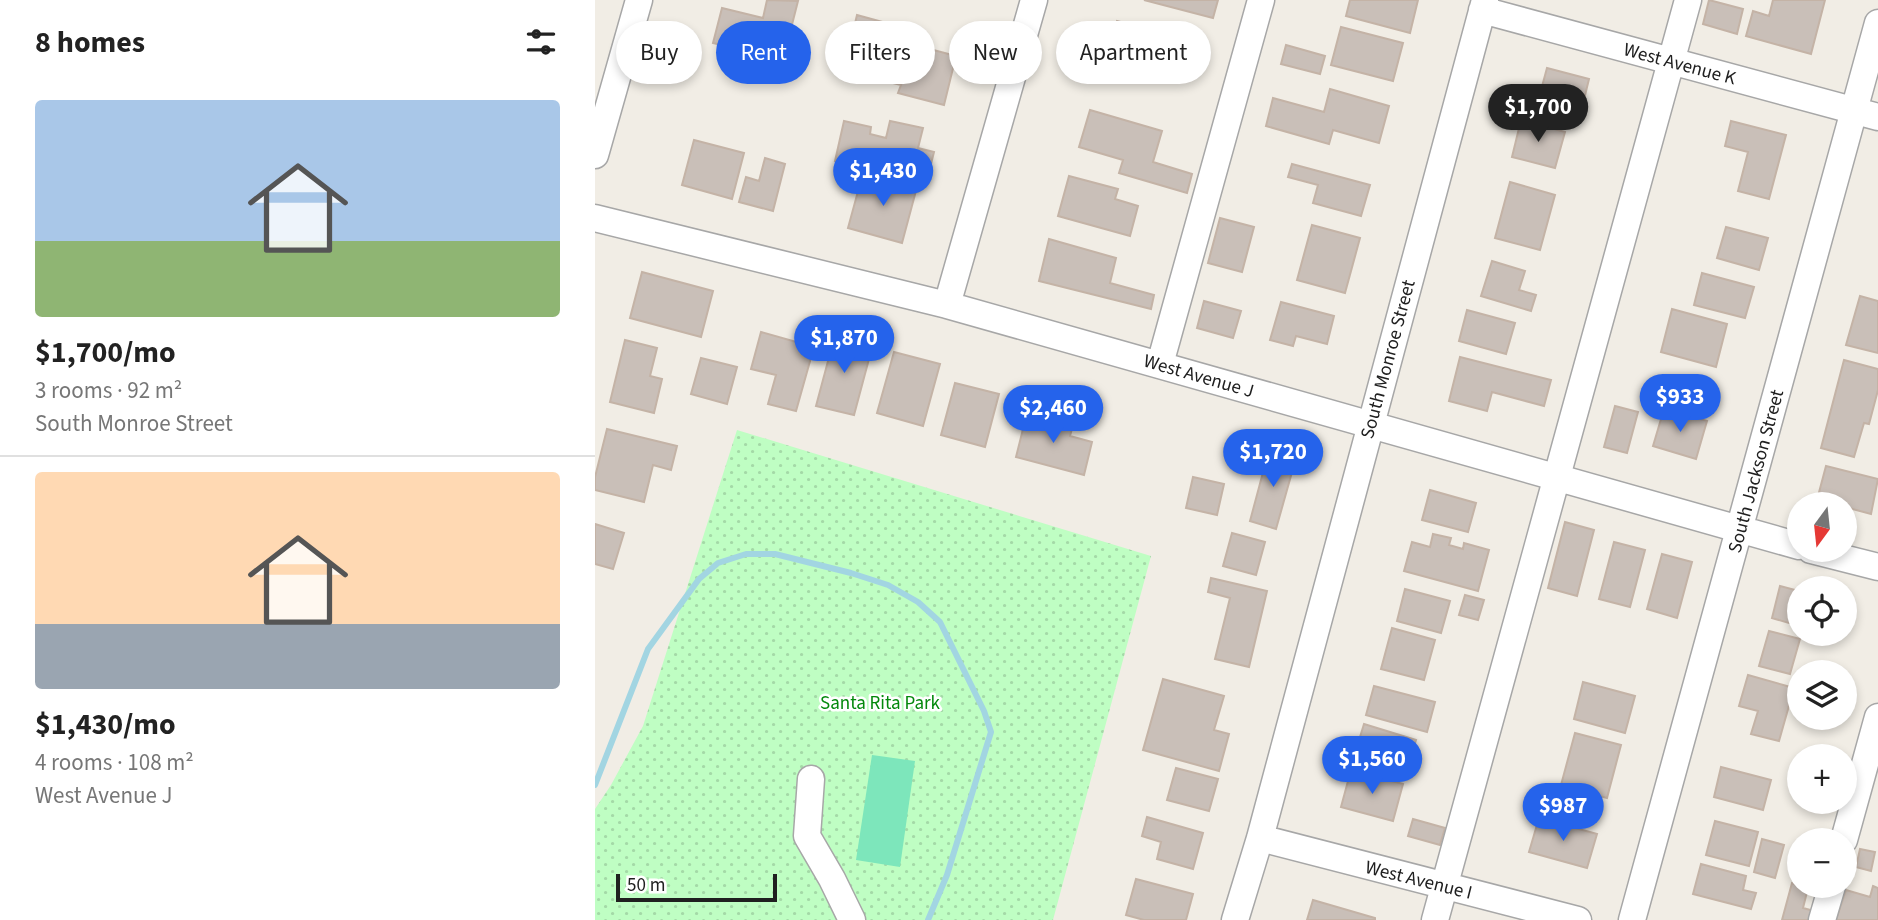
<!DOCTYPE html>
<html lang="en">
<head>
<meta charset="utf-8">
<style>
	:root { --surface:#fff; --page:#f6f6f6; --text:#222; --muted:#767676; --line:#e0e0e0; --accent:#2563eb }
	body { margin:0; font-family:"Source Sans 3",sans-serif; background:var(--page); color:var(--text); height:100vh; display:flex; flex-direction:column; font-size:26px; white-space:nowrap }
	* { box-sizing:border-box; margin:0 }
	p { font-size:23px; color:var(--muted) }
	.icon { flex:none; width:38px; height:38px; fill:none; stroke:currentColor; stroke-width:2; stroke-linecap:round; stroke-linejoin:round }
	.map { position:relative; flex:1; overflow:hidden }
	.side { display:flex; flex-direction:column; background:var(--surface); width:595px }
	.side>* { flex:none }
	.banner { position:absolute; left:21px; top:21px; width:665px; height:63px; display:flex; gap:14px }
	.needle { width:46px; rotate:195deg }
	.buttons { position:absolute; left:1192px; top:492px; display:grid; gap:14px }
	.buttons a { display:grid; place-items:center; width:70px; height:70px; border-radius:50%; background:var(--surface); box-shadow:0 4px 10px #0003; font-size:35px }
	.scale { position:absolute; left:21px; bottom:18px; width:161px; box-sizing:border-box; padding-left:7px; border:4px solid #202020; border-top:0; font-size:19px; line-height:24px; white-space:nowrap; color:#202020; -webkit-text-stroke:5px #fff; paint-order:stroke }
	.price { position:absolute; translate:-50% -60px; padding:0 16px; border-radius:24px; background:var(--accent); color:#fff; font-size:23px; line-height:46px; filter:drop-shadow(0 2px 4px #0008) }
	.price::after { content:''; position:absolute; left:50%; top:42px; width:21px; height:16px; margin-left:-10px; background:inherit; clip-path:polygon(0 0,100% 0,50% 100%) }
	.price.active { background:#222; color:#fff }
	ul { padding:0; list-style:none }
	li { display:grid; align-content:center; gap:14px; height:371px; padding:0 35px }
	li+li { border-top:2px solid var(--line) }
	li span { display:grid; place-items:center; height:217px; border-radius:7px; color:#555 }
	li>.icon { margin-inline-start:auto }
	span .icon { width:126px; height:126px; fill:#fffc; stroke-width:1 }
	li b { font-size:30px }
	h2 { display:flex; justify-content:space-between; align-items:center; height:84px; padding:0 35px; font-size:30px }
	.pill { padding:0 24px; border-radius:32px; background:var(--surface); box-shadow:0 4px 10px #0003; font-size:24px; line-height:63px }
	.pill.active { background:var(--accent); color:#fff }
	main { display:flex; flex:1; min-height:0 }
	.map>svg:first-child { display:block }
	.park { fill:url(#park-dots) }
	.pitch { fill:#7de6bb }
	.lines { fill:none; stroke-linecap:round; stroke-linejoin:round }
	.stream { stroke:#a2d5e2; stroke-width:6 }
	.building { fill:#c9bfb8; stroke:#c4b3a6; stroke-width:2 }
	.minor-casing { stroke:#a7a7a7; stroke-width:29 }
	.minor { stroke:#fff; stroke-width:26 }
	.labels { text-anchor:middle; stroke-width:5; stroke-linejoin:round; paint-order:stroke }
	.street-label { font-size:19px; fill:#202020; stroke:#fff }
	.park-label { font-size:19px; fill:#03880b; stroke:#fff }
</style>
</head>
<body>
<main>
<section class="side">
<h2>8 homes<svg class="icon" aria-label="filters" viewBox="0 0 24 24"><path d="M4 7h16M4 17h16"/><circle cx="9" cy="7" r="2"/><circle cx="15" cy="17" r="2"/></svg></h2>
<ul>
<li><span style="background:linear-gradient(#a9c7e8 65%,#8fb573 0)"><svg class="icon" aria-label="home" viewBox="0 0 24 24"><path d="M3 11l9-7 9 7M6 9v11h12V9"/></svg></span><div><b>$1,700/mo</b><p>3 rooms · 92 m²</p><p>South Monroe Street</p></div></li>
<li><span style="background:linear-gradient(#ffd9b3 70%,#9aa5b1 0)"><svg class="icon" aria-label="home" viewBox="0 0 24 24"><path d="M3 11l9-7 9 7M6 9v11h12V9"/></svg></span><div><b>$1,430/mo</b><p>4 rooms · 108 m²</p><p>West Avenue J</p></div></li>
</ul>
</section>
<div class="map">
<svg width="1283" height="920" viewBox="0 0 1283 920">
	<defs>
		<pattern id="park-dots" width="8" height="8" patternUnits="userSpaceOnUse" patternTransform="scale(1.75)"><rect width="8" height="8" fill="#bffec3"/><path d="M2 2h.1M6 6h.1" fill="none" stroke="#a4d9a7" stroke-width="1.8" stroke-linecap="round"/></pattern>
	</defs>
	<rect width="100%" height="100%" fill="#f1ede5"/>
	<path class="park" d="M142 430 556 556 458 920H0V809L16 785 48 726Z"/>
	<path class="pitch" d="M277 755 320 761 305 867 261 860Z"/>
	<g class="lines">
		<path class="stream" d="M0 785 53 649 104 579 123 563 151 554H180L256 573 293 585 323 602 345 622 389 711 396 732 352 875 333 920"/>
	</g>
	<path class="building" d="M172 0 203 1 188 60 118 43 127 8 168 18Z
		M549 0H623L618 18Z
		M755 0H823L815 33 751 16Z
		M1114 0 1148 9 1142 34 1108 24Z
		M1178 0H1230L1216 54 1151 36 1158 11 1174 16Z
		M262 15 291 23 285 43 257 36Z
		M522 21 548 28 546 36 561 40 550 82 508 71Z
		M746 27 808 43 798 81 736 65Z
		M297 39 361 56 349 105 303 93 306 85 286 80Z
		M691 45 730 56 725 74 686 64Z
		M952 68 994 79 985 116 942 105Z
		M735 89 794 106 784 143 738 130 734 144 671 126 678 98 729 112Z
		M495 110 567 131 558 162 597 174 592 193 524 173 528 160 484 147Z
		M926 120 970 132 960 168 917 157Z
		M249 121 276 127 275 134 291 138 295 121 328 128 323 148 339 152 335 168 269 153 266 168 240 161Z
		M1136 121 1191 135 1174 199 1143 191 1153 152 1130 146Z
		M99 140 149 153 137 199 87 185Z
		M170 158 190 164 178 211 144 202 151 177 164 181Z
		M697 164 775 185 766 216 718 203 723 185 693 177Z
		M268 173 322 187 307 243 253 228Z
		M474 176 523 189 520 199 543 206 535 236 463 216Z
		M915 182 960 195 945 250 900 238Z
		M625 218 659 227 647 272 613 263Z
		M717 225 765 238 750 293 702 280Z
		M1131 227 1173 238 1164 270 1122 258Z
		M454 239 521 258 515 283 559 295 556 309 444 281Z
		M897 261 930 271 924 290 941 295 936 311 886 296Z
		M47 272 118 291 106 337 35 318Z
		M1107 273 1159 287 1150 318 1099 305Z
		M1265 296 1283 301V353L1251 345Z
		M609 301 646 311 638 338 602 328Z
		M686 302 739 316 732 344 701 336 698 346 675 340Z
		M1077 309 1132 324 1121 367 1066 352Z
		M872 310 920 323 911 354 864 341Z
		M166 332 219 347 201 411 173 404 181 375 156 369Z
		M240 335 278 344 259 415 221 406Z
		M30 340 62 348 55 376 67 379 59 413 15 402Z
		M299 352 345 364 328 426 282 413Z
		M865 357 956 380 949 406 897 392 892 411 854 401Z
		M106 358 142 367 132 404 96 394Z
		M1249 360 1283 369V390L1274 424 1269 423 1259 457 1226 448Z
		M360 383 404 394 390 447 346 435Z
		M1020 406 1043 412 1032 453 1009 447Z
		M1069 409 1112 421 1101 459 1058 446Z
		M432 413 478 425 475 436 497 442 489 475 421 457Z
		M12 429 82 446 76 470 58 465 49 502 0 490V477Z
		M674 450 701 458 681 529 655 521Z
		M1231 466 1283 479 1276 514 1250 507V504L1222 500Z
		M598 477 629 484 622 515 591 508Z
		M835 490 881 503 873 532 827 520Z
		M970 522 999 530 982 596 953 588Z
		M0 524 29 533 18 569 0 564Z
		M637 533 670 542 661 575 628 566Z
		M838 534 856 538 854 545 868 549 869 543 894 550 883 591 809 571 817 542 835 547Z
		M1019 542 1050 550 1035 607 1004 599Z
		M1067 554 1097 562 1082 618 1052 609Z
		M616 578 672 591 654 667 620 659 635 598 613 592Z
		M1185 586 1204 591V626L1177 618Z
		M810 589 855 601 846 633 802 621Z
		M870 595 889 600 883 620 864 615Z
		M797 628 840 640 829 680 786 669Z
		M1174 631 1205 639 1195 674 1164 666Z
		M1153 675 1199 688 1184 741 1156 734 1163 711 1144 706Z
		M568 679 629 696 619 730 634 734 624 771 548 750Z
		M988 682 1040 696 1030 733 979 719Z
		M779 686 840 702 832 732 771 715Z
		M769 724 821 740 810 775 758 760Z
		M980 733 1026 745 1012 798 966 785Z
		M1126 767 1176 780 1168 810 1119 797Z
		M581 768 623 779 614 811 572 800Z
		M756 770 808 784 798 821 746 807Z
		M552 817 608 833 598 869 562 859 566 842 547 836Z
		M944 818 1002 834 992 868 934 852Z
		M818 819 850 828 845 845 813 836Z
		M1120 821 1163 832 1154 866 1111 855Z
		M1167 839 1189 845 1180 878 1159 872Z
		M1265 849 1280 852 1276 871 1261 867Z
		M1106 864 1151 876 1148 890 1161 893 1156 909 1098 894Z
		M541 879 598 894 591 920H549L531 915Z
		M1197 883 1213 888 1208 908 1219 911 1216 920H1187Z
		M1278 886 1283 888V920H1241L1251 890 1275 897Z
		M718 900 780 918V920H712Z"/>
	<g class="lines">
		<defs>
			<path id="minor" d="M887 10 1283 117
				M0 155 44 0
				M0 218 352 305 1204 546
				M352 305 439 0
				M565 364 666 0
				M1216 550 1283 567
				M216 779 212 836 237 879 257 920
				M665 838 983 920
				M1249 840 1283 717
				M640 920 665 838 890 0
				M840 920 1093 0
				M1037 920 1283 23
				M1227 920 1237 886"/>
		</defs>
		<use href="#minor" class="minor-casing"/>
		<use href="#minor" class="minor"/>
	</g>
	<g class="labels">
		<g class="street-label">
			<text transform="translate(1085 63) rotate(15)" y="7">West Avenue K</text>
			<text transform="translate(792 359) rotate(-75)" y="7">South Monroe Street</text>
			<text transform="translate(604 375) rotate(16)" y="7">West Avenue J</text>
			<text transform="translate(1160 471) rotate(-75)" y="7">South Jackson Street</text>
			<text transform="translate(824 879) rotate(14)" y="7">West Avenue I</text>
		</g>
		<g class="park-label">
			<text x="285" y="709">Santa Rita Park</text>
		</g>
	</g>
</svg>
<div class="buttons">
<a><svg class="needle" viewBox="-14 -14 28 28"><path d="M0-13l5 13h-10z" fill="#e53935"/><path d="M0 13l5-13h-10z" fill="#767676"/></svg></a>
<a><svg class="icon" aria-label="locate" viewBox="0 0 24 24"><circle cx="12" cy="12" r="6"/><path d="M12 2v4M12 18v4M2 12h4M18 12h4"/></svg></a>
<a><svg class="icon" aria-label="layers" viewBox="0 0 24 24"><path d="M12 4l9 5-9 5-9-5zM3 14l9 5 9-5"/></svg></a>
<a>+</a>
<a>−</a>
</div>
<div class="scale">50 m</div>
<b class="price active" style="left:943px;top:144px">$1,700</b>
<b class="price" style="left:288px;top:208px">$1,430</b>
<b class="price" style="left:249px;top:375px">$1,870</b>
<b class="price" style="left:1085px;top:434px">$933</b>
<b class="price" style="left:458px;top:445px">$2,460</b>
<b class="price" style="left:678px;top:489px">$1,720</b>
<b class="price" style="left:777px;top:796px">$1,560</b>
<b class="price" style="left:968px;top:843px">$987</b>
<div class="banner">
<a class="pill">Buy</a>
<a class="pill active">Rent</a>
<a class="pill">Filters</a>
<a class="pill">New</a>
<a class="pill">Apartment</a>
</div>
</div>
</main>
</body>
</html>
